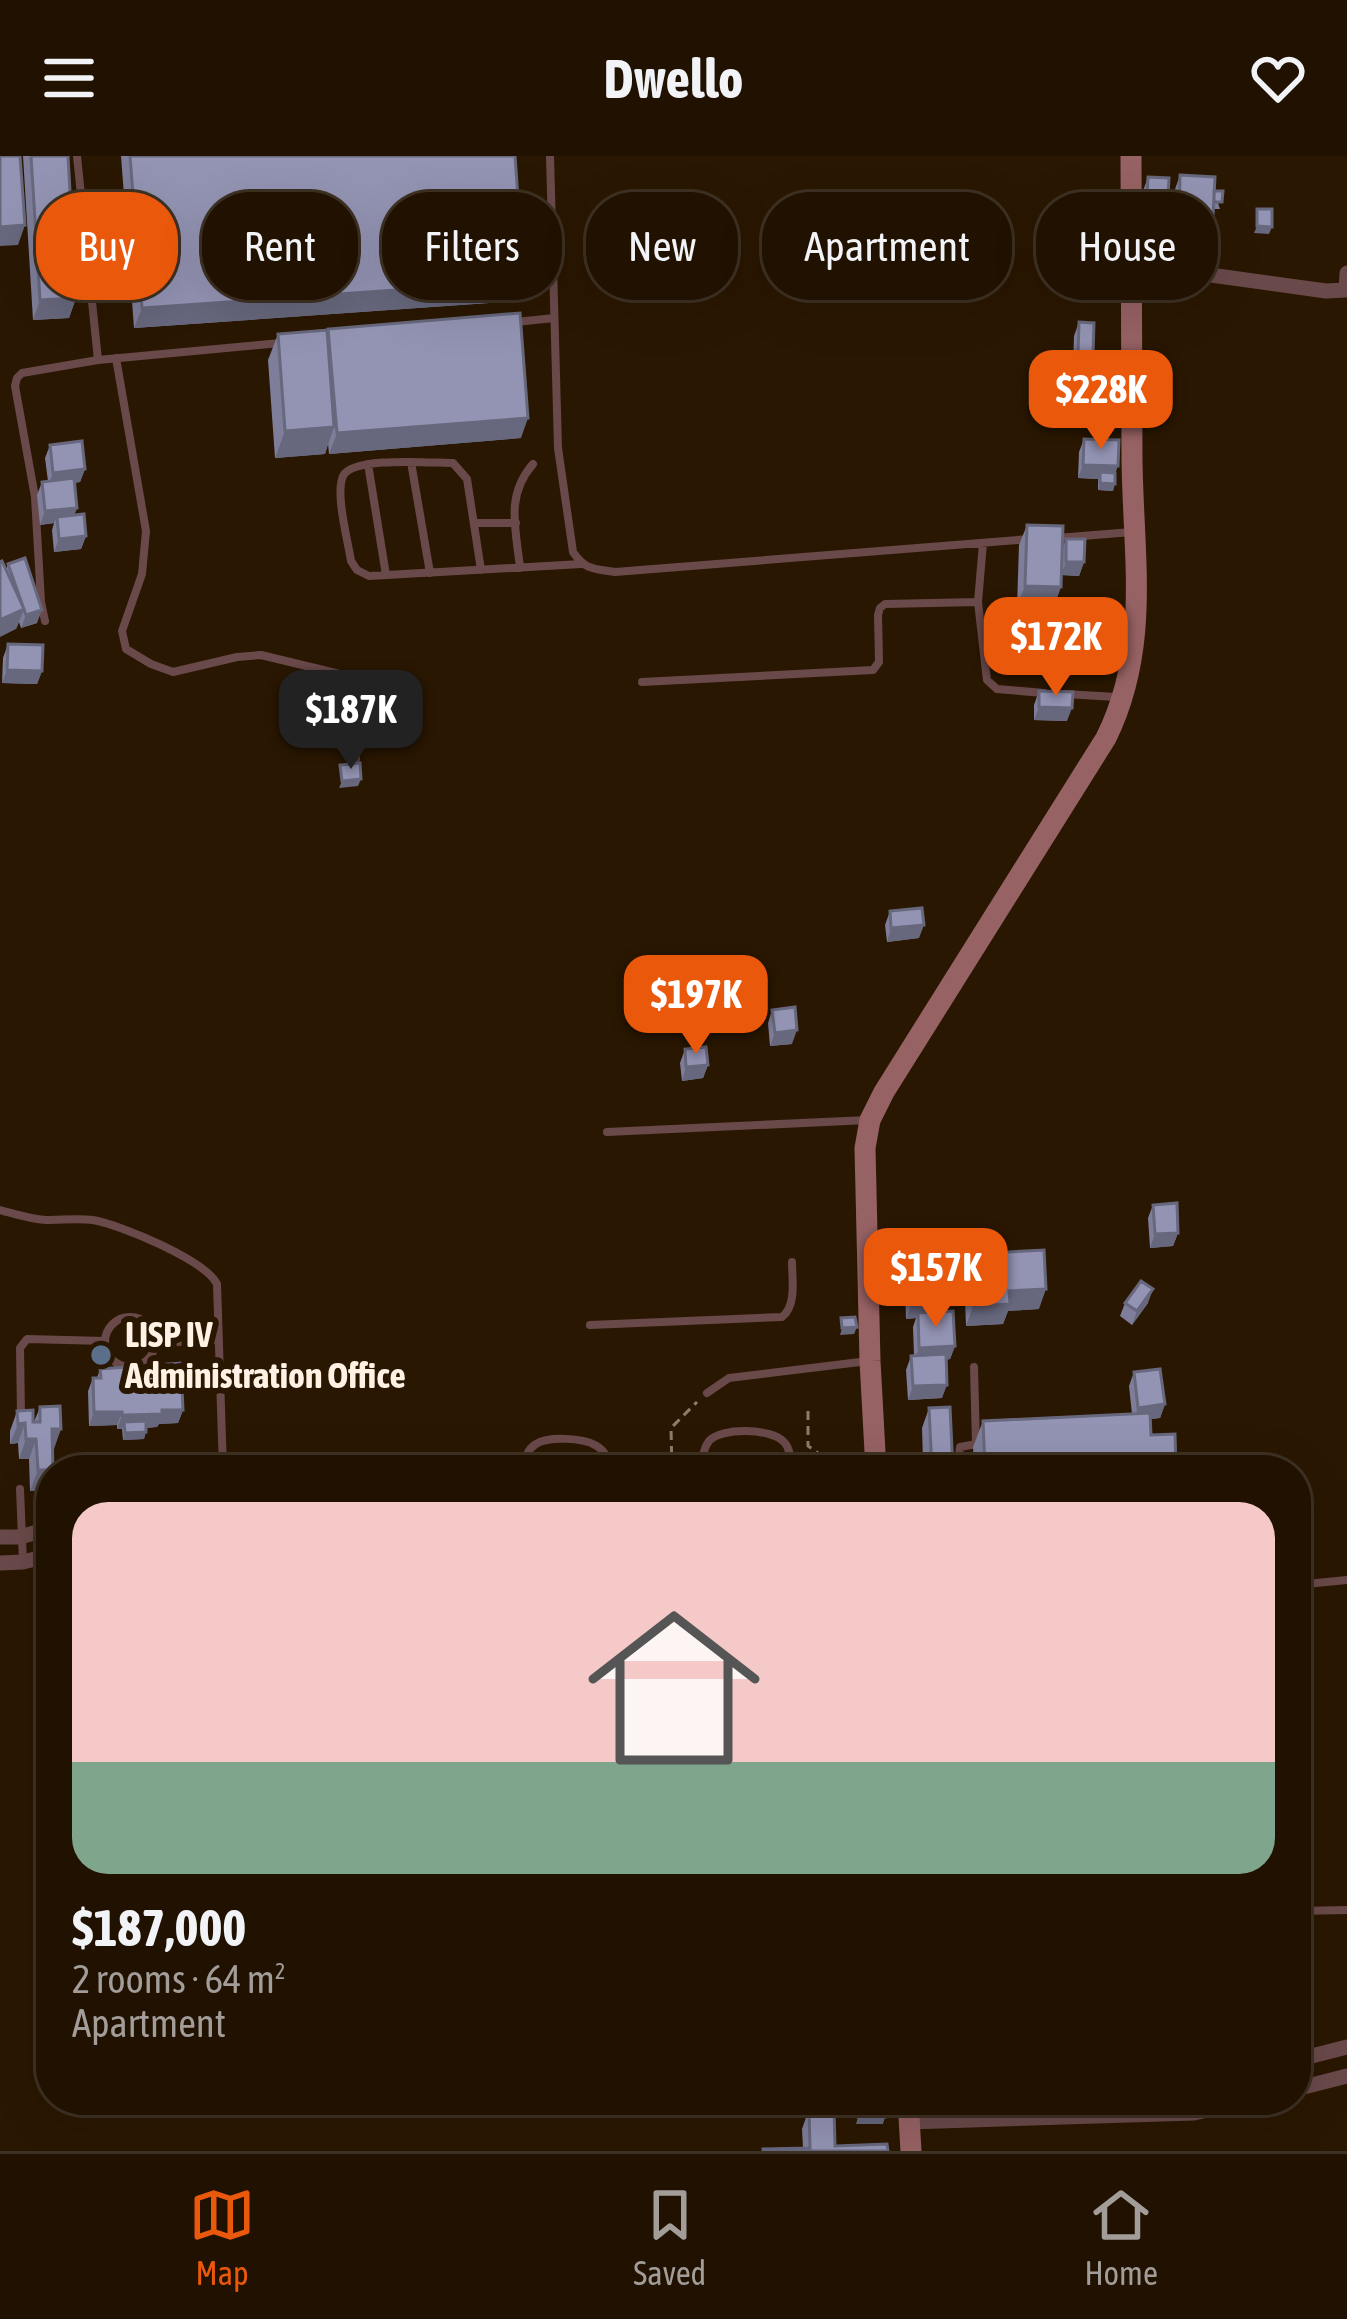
<!DOCTYPE html>
<html lang="en">
<head>
<meta charset="utf-8">
<style>
	:root { --surface:#201101; --page:#2d1f10; --text:#f1f3f6; --muted:#a29d99; --line:#3d3123; --accent:#ea580c }
	body { margin:0; font-family:"Asap Condensed",sans-serif; background:var(--page); color:var(--text); height:100vh; display:flex; flex-direction:column; font-size:45px; white-space:nowrap }
	* { box-sizing:border-box; margin:0 }
	p { font-size:39px; color:var(--muted) }
	.icon { flex:none; width:66px; height:66px; fill:none; stroke:currentColor; stroke-width:2; stroke-linecap:round; stroke-linejoin:round }
	.map { position:relative; flex:1; overflow:hidden }
	.details { position:absolute; left:36px; top:1299px; width:1275px; height:660px; display:flex; flex-direction:column; background:var(--surface); border-radius:48px; box-shadow:0 12px 48px #0002,0 0 0 3px var(--line) }
	.details>* { flex:none }
	.guide { position:absolute; left:36px; top:36px; width:1275px; height:108px; display:flex; gap:24px }
	.price { position:absolute; translate:-50% -102px; padding:0 27px; border-radius:24px; background:var(--accent); color:#fff; font-size:39px; line-height:78px; filter:drop-shadow(0 3px 6px #0008) }
	.price::after { content:''; position:absolute; left:50%; top:72px; width:36px; height:27px; margin-left:-18px; background:inherit; clip-path:polygon(0 0,100% 0,50% 100%) }
	.price.current { background:#222; color:#fff }
	ul { padding:0; list-style:none }
	li { display:grid; align-content:center; gap:24px; height:636px; padding:0 36px }
	li+li { border-top:3px solid var(--line) }
	li span { display:grid; place-items:center; height:372px; border-radius:36px; color:#555 }
	li>.icon { margin-inline-start:auto }
	span .icon { width:216px; height:216px; fill:#fffc; stroke-width:1 }
	li b { font-size:51px }
	.chip { padding:0 42px; border-radius:48px; background:var(--surface); box-shadow:0 12px 48px #0002,0 0 0 3px var(--line); font-size:42px; line-height:108px }
	.chip.current { background:var(--accent); color:#fff }
	header { display:flex; justify-content:space-between; align-items:center; height:156px; padding:0 36px; background:var(--surface); font-size:54px; font-weight:700 }
	.dock { display:flex; justify-content:space-around; align-items:center; height:168px; border-top:3px solid var(--line); background:var(--surface); font-size:33px; color:var(--muted) }
	.dock a { display:grid; justify-items:center; gap:6px }
	.dock .current { color:var(--accent) }
	.map>svg:first-child { display:block }
	.lines { fill:none; stroke-linecap:round; stroke-linejoin:round }
	.path { stroke:#8d7d6b; stroke-width:3; stroke-dasharray:9 6; stroke-linecap:butt }
	.service { stroke:#6a494a; stroke-width:8 }
	.minor { stroke:#6a494a; stroke-width:15 }
	.secondary { stroke:#976264; stroke-width:21 }
	.wall { fill:#7e7e9a }
	.shaded-wall { fill:#67677d }
	.building { fill:#9393b3; stroke:#67677d; stroke-width:3 }
	.service-dot { fill:#5c6f8a; stroke:#2a1701; stroke-width:4.5 }
	.labels { text-anchor:middle; stroke-width:12; stroke-linejoin:round; paint-order:stroke }
	.poi-label { font-size:36px; font-weight:bold; fill:#fff2e4; stroke:#2a1701; text-anchor:start }
</style>
</head>
<body>
<header><svg class="icon" aria-label="menu" viewBox="0 0 24 24"><path d="M4 6h16M4 12h16M4 18h16"/></svg>Dwello<svg class="icon" aria-label="heart" viewBox="0 0 24 24"><path d="M12 20l-8-8c-3-5 5-10 8-4 3-6 11-1 8 4z"/></svg></header>
<div class="map">
<svg width="1347" height="1995" viewBox="0 0 1347 1995">
	<rect width="100%" height="100%" fill="#2a1701"/>
	<g class="lines">
		<path class="path" d="M808 1255V1290L817 1296V1314
			M672 1314 671 1272 697 1246"/>
		<path class="service" d="M77 0 98 204 280 187
			M550 0 558 292 573 396C585 414 594 413 615 416L1030 383
			M516 166 554 162
			M116 202 146 375 142 418 122 475 126 493 151 508 173 516 237 501 261 499 348 520 356 603
			M411 306 430 417
			M368 308 386 419
			M475 367H516
			M1057 382 1132 376
			M983 387 978 446 987 524 997 533 1044 537
			M520 412C516 373 505 340 533 308
			M481 414 467 323 453 307C432 307 353 300 343 320 335 338 348 385 351 405L357 414 369 420 581 408
			M45 465 41 446 35 341 15 230 17 222 22 217 98 204
			M642 526 873 514 879 506 878 459 880 452 885 448 978 446
			M1065 538 1116 541
			M607 976 868 964
			M0 1054C15 1058 30 1063 46 1064 62 1064 78 1062 93 1064 121 1069 205 1104 217 1128L223 1314
			M105 1186a25 25 0 1 1 50 0a25 25 0 1 1-50 0Z
			M590 1169 782 1161C797 1149 792 1123 792 1106
			M156 1187 219 1184
			M974 1211 976 1288
			M707 1237 729 1222 868 1205
			M21 1259 20 1192 27 1183 105 1185
			M523 1314C525 1304 526 1294 536 1288 548 1280 583 1282 595 1289 606 1295 609 1304 611 1314
			M702 1314C703 1304 702 1294 709 1285 721 1271 771 1272 784 1286 791 1293 790 1304 791 1314
			M958 1314 960 1291 982 1287
			M20 1333 23 1406
			M1296 1429 1347 1424
			M1296 1755 1347 1754"/>
		<path class="minor" d="M1131 108 1326 135 1346 134 1347 117
			M0 1381H20L51 1372
			M0 1407 23 1406 51 1399
			M1296 1904 1347 1891
			M1296 1933 1347 1920
			M909 1966 1194 1957 1254 1944"/>
		<path class="secondary" d="M876 1314 870 1205 865 992 870 964 884 936 1106 582C1151 491 1133 400 1132 303 1132 202 1131 101 1131 0
			M908 1944 911 1995"/>
	</g>
	<path class="wall" d="M23 0H68L76 142 69 162 33 164Z
		M121 0H515L517 145 134 172Z
		M1180 19 1214 35 1220 53H1214L1213 60 1206 80 1171 79 1173 39Z
		M1148 21 1168 42 1163 56 1142 55 1143 35Z
		M1079 166 1092 230 1087 243H1072L1074 180Z
		M278 178 521 282 329 298 328 287 325 298 275 302 268 204Z
		M1084 283 1115 317 1113 335 1098 334V323L1078 322 1079 296Z
		M50 289 85 313 80 326 74 327 77 352 74 359 86 380 81 393 54 396 52 374 54 367 40 369 37 339 42 326 48 325 45 302Z
		M1027 369 1062 393 1066 383 1084 406 1079 420 1062 419 1054 451 1017 450 1019 389Z
		M8 408 37 467 21 472 19 466 16 473 6 414Z
		M8 488 42 515 37 528 2 527 3 502Z
		M1039 535 1067 565 1034 564V549Z
		M890 755 919 782 887 786 885 769Z
		M772 854 792 888 770 890 768 867Z
		M685 893 708 909 703 922 682 925 680 907Z
		M1153 1049 1178 1077 1173 1090 1150 1092 1148 1062Z
		M971 1098 1039 1153 1008 1155 1003 1168 966 1170 964 1118Z
		M910 1118 948 1147 945 1156 955 1190 950 1203 946 1204 942 1242 908 1244 906 1214 911 1200H914L913 1171 916 1162 906 1163 905 1131Z
		M1125 1147H1148L1132 1169 1120 1160Z
		M100 1213 183 1254 178 1267 159 1268 157 1271 146 1272 144 1283 123 1284 122 1273H117V1269L89 1270 88 1235 93 1222H97Z
		M1134 1216 1165 1248 1160 1262 1150 1263 1151 1279 1176 1314H974L973 1291 983 1265 1132 1258 1129 1230Z
		M40 1251 61 1273 52 1293 51 1320 46 1334 30 1335 29 1303H19L18 1287 10 1288V1275L17 1255 34 1266Z
		M929 1252 953 1314H905L907 1307 923 1306 922 1272Z
		M809 1953 835 1990 803 1992 802 1973Z"/>
	<path class="shaded-wall" d="M1147 42H1168L1163 56 1142 55Z
		M1179 59 1213 60 1206 80 1171 79Z
		M25 69 18 89 0 90V71Z
		M1257 70 1272 71 1269 78 1254 77Z
		M524 125 517 145 134 172 142 152Z
		M76 142 69 162 33 164 40 144Z
		M1077 229 1092 230 1087 243H1072Z
		M528 262 521 282 329 298 337 277Z
		M334 271 325 298 275 302 285 275Z
		M1083 309 1118 310 1113 323 1100 316 1098 323 1078 322Z
		M85 313 80 326 48 330 53 317Z
		M1100 327 1115 328 1113 335 1098 334Z
		M77 352 72 365 57 361 54 367 40 369 45 355Z
		M86 380 81 393 54 396 59 383Z
		M1066 406H1084L1079 420 1061 419Z
		M1025 430 1061 431 1054 451 1017 450Z
		M24 453 16 473 0 481V464Z
		M42 454 37 467 21 472 26 459Z
		M7 514 42 515 37 528 2 527Z
		M1039 551 1072 552 1067 565 1034 564Z
		M361 623 358 630 339 632 342 625Z
		M924 769 919 782 887 786 891 772Z
		M797 874 792 888 770 890 775 877Z
		M708 909 703 922 682 925 686 911Z
		M1178 1077 1173 1090 1150 1092 1155 1078Z
		M1046 1133 1039 1153 1008 1155 1003 1168 966 1170 973 1150 1009 1135Z
		M1153 1133 1148 1147 1132 1169 1137 1155Z
		M948 1147 944 1161 918 1157 916 1162 906 1163 911 1149Z
		M857 1171 854 1178 840 1179 842 1172Z
		M955 1190 950 1203 914 1205 919 1192Z
		M947 1229 942 1242 908 1244 913 1230Z
		M1165 1248 1160 1262 1133 1265 1138 1252Z
		M162 1254H183L178 1267 159 1268 157 1271 125 1273 124 1266 122 1273H117L122 1259Z
		M94 1256H122L117 1269 89 1270Z
		M25 1267 18 1287 10 1288 18 1268Z
		M52 1273H61L54 1293H44Z
		M146 1276 144 1283 123 1284 125 1277Z
		M26 1283H36L29 1303H19Z
		M1095 1306 1092 1314H984L985 1312Z
		M38 1314H51V1320L46 1334 30 1335Z
		M800 1944H835L834 1947 798 1950Z
		M856 1944H877L875 1951 853 1952Z
		M858 1961H885L883 1968H856Z"/>
	<path class="building" d="M0 0H20L25 69 0 71Z
		M31 0H68L76 142 40 144Z
		M130 0H515L524 125 142 152Z
		M1180 19 1215 21 1213 60 1179 59Z
		M1148 21 1169 22 1168 42H1147Z
		M1214 35H1223L1222 46H1214Z
		M1257 53H1272V71L1257 70Z
		M520 157 528 262 337 277 328 173Z
		M1079 166 1094 167 1092 230 1077 229Z
		M327 174 334 271 285 275 278 178Z
		M1084 283 1119 284 1118 310 1083 309Z
		M82 285 85 313 53 317 50 289Z
		M1100 316 1115 317V328L1100 327Z
		M74 322 77 352 45 355 42 326Z
		M84 358 86 380 59 383 57 361Z
		M1027 369 1063 370 1061 431 1025 430Z
		M1066 383H1085L1084 406H1066Z
		M25 402 42 454 26 459 8 408Z
		M2 405 24 453 0 464V406Z
		M8 488 43 489 42 515 7 514Z
		M1039 535 1073 536 1072 552 1039 551Z
		M360 607 361 623 342 625 340 609Z
		M922 752 924 769 891 772 890 755Z
		M795 851 797 874 775 877 772 854Z
		M706 891 708 909 686 911 685 893Z
		M1177 1047 1178 1077 1155 1078 1153 1049Z
		M1044 1094 1046 1133 1009 1135 1010 1148 973 1150 971 1098Z
		M947 1116 948 1147 911 1149 910 1118Z
		M1141 1125 1153 1133 1137 1155 1125 1147Z
		M953 1155 955 1190 919 1192 918 1157Z
		M855 1161 857 1171 842 1172 841 1162Z
		M946 1198 947 1229 913 1230 911 1200Z
		M181 1207 183 1254H162V1258L127 1259H122V1256H94L93 1222H101L100 1213Z
		M1160 1213 1165 1248 1138 1252 1134 1216Z
		M60 1250 61 1273H52L53 1314H38L36 1283H26L25 1267 18 1268 17 1255 33 1254V1266H40V1251Z
		M950 1251 953 1314H932L929 1252Z
		M1150 1257 1151 1279 1175 1278 1176 1314H1095V1306L985 1312 983 1265Z
		M146 1265V1276L125 1277 124 1266Z
		M926 1306V1314H908L907 1307Z
		M834 1952 835 1990 887 1988 888 1995H763V1993L810 1992 809 1953Z
		M858 1952H885V1961H858Z"/>
	<circle class="service-dot" cx="101" cy="1199" r="12"/>
	<g class="labels">
		<g class="poi-label">
			<text x="125" y="1191">LISP IV<tspan x="125" dy="41">Administration Office</tspan></text>
		</g>
	</g>
</svg>
<b class="price" style="left:1101px;top:296px">$228K</b>
<b class="price" style="left:1056px;top:543px">$172K</b>
<b class="price current" style="left:351px;top:616px">$187K</b>
<b class="price" style="left:696px;top:901px">$197K</b>
<b class="price" style="left:936px;top:1174px">$157K</b>
<div class="guide">
<a class="chip current">Buy</a>
<a class="chip">Rent</a>
<a class="chip">Filters</a>
<a class="chip">New</a>
<a class="chip">Apartment</a>
<a class="chip">House</a>
</div>
<section class="details">
<ul>
<li><span style="background:linear-gradient(#f6c9c9 70%,#7fa58c 0)"><svg class="icon" aria-label="home" viewBox="0 0 24 24"><path d="M3 11l9-7 9 7M6 9v11h12V9"/></svg></span><div><b>$187,000</b><p>2 rooms · 64 m²</p><p>Apartment</p></div></li>
</ul>
</section>
</div>
<nav class="dock">
<a class="current"><svg class="icon" aria-label="map" viewBox="0 0 24 24"><path d="M3 6l6-2 6 2 6-2v14l-6 2-6-2-6 2zM9 4v14M15 6v14"/></svg>Map</a>
<a><svg class="icon" aria-label="saved" viewBox="0 0 24 24"><path d="M7 4h10v16l-5-4-5 4z"/></svg>Saved</a>
<a><svg class="icon" aria-label="home" viewBox="0 0 24 24"><path d="M3 11l9-7 9 7M6 9v11h12V9"/></svg>Home</a>
</nav>
</body>
</html>
